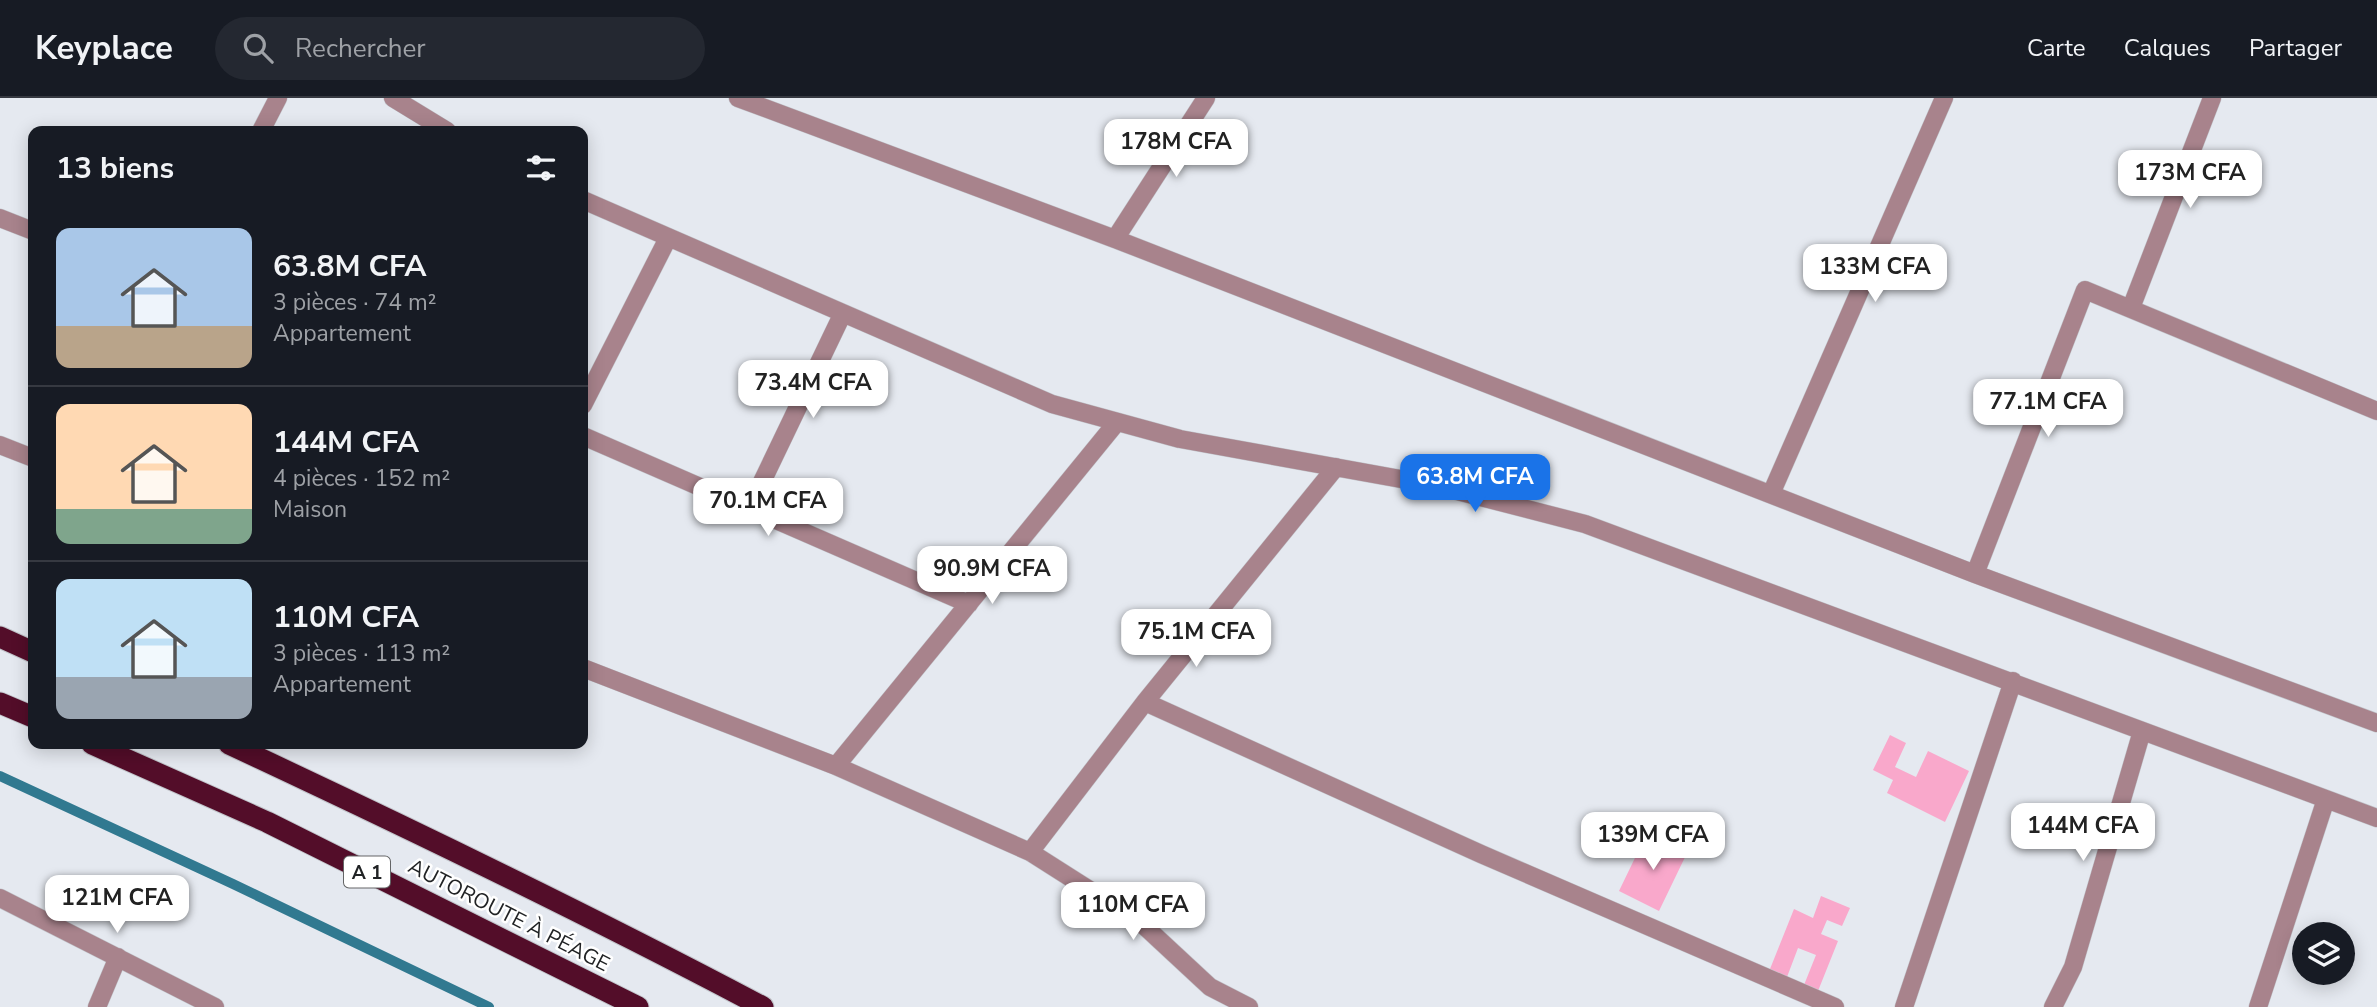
<!DOCTYPE html>
<html lang="fr">
<head>
<meta charset="utf-8">
<style>
	:root { --surface:#171b24; --page:#242831; --text:#f1f3f6; --muted:#9ea1a6; --line:#363941; --accent:#1a73e8 }
	body { margin:0; font-family:"Nunito Sans",sans-serif; background:var(--page); color:var(--text); height:100vh; display:flex; flex-direction:column; font-size:26px; white-space:nowrap }
	* { box-sizing:border-box; margin:0 }
	p { font-size:23px; color:var(--muted) }
	.icon { flex:none; width:38px; height:38px; fill:none; stroke:currentColor; stroke-width:2; stroke-linecap:round; stroke-linejoin:round }
	.map { position:relative; flex:1; overflow:hidden }
	.sheet { position:absolute; left:28px; top:28px; width:560px; height:623px; display:flex; flex-direction:column; background:var(--surface); border-radius:14px; box-shadow:0 4px 18px #0003 }
	.sheet>* { flex:none }
	.buttons { position:absolute; left:2292px; top:824px; display:grid; gap:14px }
	.buttons a { display:grid; place-items:center; width:63px; height:63px; border-radius:50%; background:var(--surface); box-shadow:0 4px 18px #0003; font-size:35px }
	.price { position:absolute; translate:-50% -60px; padding:0 16px; border-radius:14px; background:#fff; color:#222; font-size:23px; line-height:46px; filter:drop-shadow(0 2px 4px #0008) }
	.price::after { content:''; position:absolute; left:50%; top:42px; width:21px; height:16px; margin-left:-10px; background:inherit; clip-path:polygon(0 0,100% 0,50% 100%) }
	.price.current { background:var(--accent); color:#fff }
	ul { padding:0; list-style:none }
	li { display:flex; align-items:center; gap:21px; height:175px; padding:0 28px }
	li+li { border-top:2px solid var(--line) }
	li span { display:grid; place-items:center; flex:none; width:196px; height:140px; border-radius:14px; color:#555 }
	li>.icon { margin-inline-start:auto }
	span .icon { width:84px; height:84px; fill:#fffc; stroke-width:1 }
	li b { font-size:30px }
	h2 { display:flex; justify-content:space-between; align-items:center; height:84px; padding:0 28px; font-size:30px }
	header { display:flex; align-items:center; gap:42px; box-sizing:border-box; height:98px; padding:0 35px; background:var(--surface); border-bottom:2px solid var(--line) }
	header strong { font-size:33px }
	nav { display:flex; gap:38px; margin-inline-start:auto; font-size:24px }
	.search { width:490px; height:63px; background:var(--page); display:flex; align-items:center; gap:18px; box-sizing:border-box; padding:0 24px; border-radius:38px; color:var(--muted); font-size:26px }
	.map>svg:first-child { display:block }
	.lines { fill:none; stroke-linecap:round; stroke-linejoin:round }
	.stream { stroke:#317990; stroke-width:10 }
	.building { fill:#f9a8cb }
	.minor-casing { stroke:#c2c5cb; stroke-width:19 }
	.highway-casing { stroke:#c2c5cb; stroke-width:23 }
	.minor { stroke:#a8838c; stroke-width:18 }
	.highway { stroke:#530d29; stroke-width:21 }
	.labels { text-anchor:middle; stroke-width:5; stroke-linejoin:round; paint-order:stroke }
	.shield { fill:#fff; stroke:#646566; stroke-width:2 }
	.shield-label { font-size:19px; font-weight:bold; fill:#212325 }
	.street-label { font-size:21px; fill:#212325; stroke:#fff }
</style>
</head>
<body>
<header>
<strong>Keyplace</strong>
<div class="search"><svg class="icon" aria-label="search" viewBox="0 0 24 24"><circle cx="10" cy="10" r="6"/><path d="M15 15l6 6"/></svg>Rechercher</div>
<nav><a>Carte</a><a>Calques</a><a>Partager</a></nav>
</header>
<div class="map">
<svg width="2377" height="909" viewBox="0 0 2377 909">
	<rect width="100%" height="100%" fill="#e5e9f0"/>
	<g class="lines">
		<path class="stream" d="M0 678 233 786 489 909"/>
	</g>
	<path class="building" d="M1890 637 1906 645 1895 669 1916 679 1928 653 1969 673 1945 724 1887 695 1893 682 1873 672Z
		M1647 735 1687 755 1659 813 1619 793Z
		M1821 798 1850 810 1842 828 1827 822 1821 836 1838 843 1818 893 1804 887 1816 857 1798 850 1787 879 1770 871 1794 811 1813 820Z"/>
	<g class="lines">
		<defs>
			<path id="minor" d="M393 0 447 33
				M738 0 1115 141 1975 476 2377 625
				M261 33 278 0
				M583 102 1052 306 1180 341 1434 387 1585 426 2377 720
				M0 120 33 133
				M1115 141 1206 0
				M2131 210 2212 0
				M583 307 668 140
				M583 338 969 506
				M0 347 33 360
				M1771 396 1944 0
				M749 411 842 217
				M1975 476 2085 192 2377 313
				M583 570 836 668 1030 754 1140 824 1210 889 1249 909
				M1145 604 1481 756 1835 909
				M836 668 1117 324
				M1030 754 1145 604 1336 369
				M0 800 215 909
				M97 909 118 859
				M1904 909 2013 583
				M2053 909 2073 869 2142 633
				M2258 909 2326 701"/>
			<path id="highway" d="M0 539 33 554
				M0 605 33 619
				M92 646 267 724 638 909
				M229 646C409 730 587 816 763 909"/>
		</defs>
		<use href="#minor" class="minor-casing"/>
		<use href="#highway" class="highway-casing"/>
		<use href="#minor" class="minor"/>
		<use href="#highway" class="highway"/>
	</g>
	<g class="labels">
		<rect class="shield" x="344" y="758.5" width="46" height="31" rx="5"/>
		<g class="shield-label">
			<text x="367" y="781">A 1</text>
		</g>
		<g class="street-label">
			<text transform="translate(509 817) rotate(27)" y="7">AUTOROUTE À PÉAGE</text>
		</g>
	</g>
</svg>
<div class="buttons">
<a><svg class="icon" aria-label="layers" viewBox="0 0 24 24"><path d="M12 4l9 5-9 5-9-5zM3 14l9 5 9-5"/></svg></a>
</div>
<b class="price" style="left:1176px;top:81px">178M CFA</b>
<b class="price" style="left:2190px;top:112px">173M CFA</b>
<b class="price" style="left:1875px;top:206px">133M CFA</b>
<b class="price" style="left:813px;top:322px">73.4M CFA</b>
<b class="price" style="left:2048px;top:341px">77.1M CFA</b>
<b class="price current" style="left:1475px;top:416px">63.8M CFA</b>
<b class="price" style="left:768px;top:440px">70.1M CFA</b>
<b class="price" style="left:992px;top:508px">90.9M CFA</b>
<b class="price" style="left:1196px;top:571px">75.1M CFA</b>
<b class="price" style="left:2083px;top:765px">144M CFA</b>
<b class="price" style="left:1653px;top:774px">139M CFA</b>
<b class="price" style="left:117px;top:837px">121M CFA</b>
<b class="price" style="left:1133px;top:844px">110M CFA</b>
<section class="sheet">
<h2>13 biens<svg class="icon" aria-label="filters" viewBox="0 0 24 24"><path d="M4 7h16M4 17h16"/><circle cx="9" cy="7" r="2"/><circle cx="15" cy="17" r="2"/></svg></h2>
<ul>
<li><span style="background:linear-gradient(#a9c7e8 70%,#b9a48a 0)"><svg class="icon" aria-label="home" viewBox="0 0 24 24"><path d="M3 11l9-7 9 7M6 9v11h12V9"/></svg></span><div><b>63.8M CFA</b><p>3 pièces · 74 m²</p><p>Appartement</p></div></li>
<li><span style="background:linear-gradient(#ffd9b3 75%,#7fa58c 0)"><svg class="icon" aria-label="home" viewBox="0 0 24 24"><path d="M3 11l9-7 9 7M6 9v11h12V9"/></svg></span><div><b>144M CFA</b><p>4 pièces · 152 m²</p><p>Maison</p></div></li>
<li><span style="background:linear-gradient(#bfe0f5 70%,#9aa5b1 0)"><svg class="icon" aria-label="home" viewBox="0 0 24 24"><path d="M3 11l9-7 9 7M6 9v11h12V9"/></svg></span><div><b>110M CFA</b><p>3 pièces · 113 m²</p><p>Appartement</p></div></li>
</ul>
</section>
</div>
</body>
</html>
